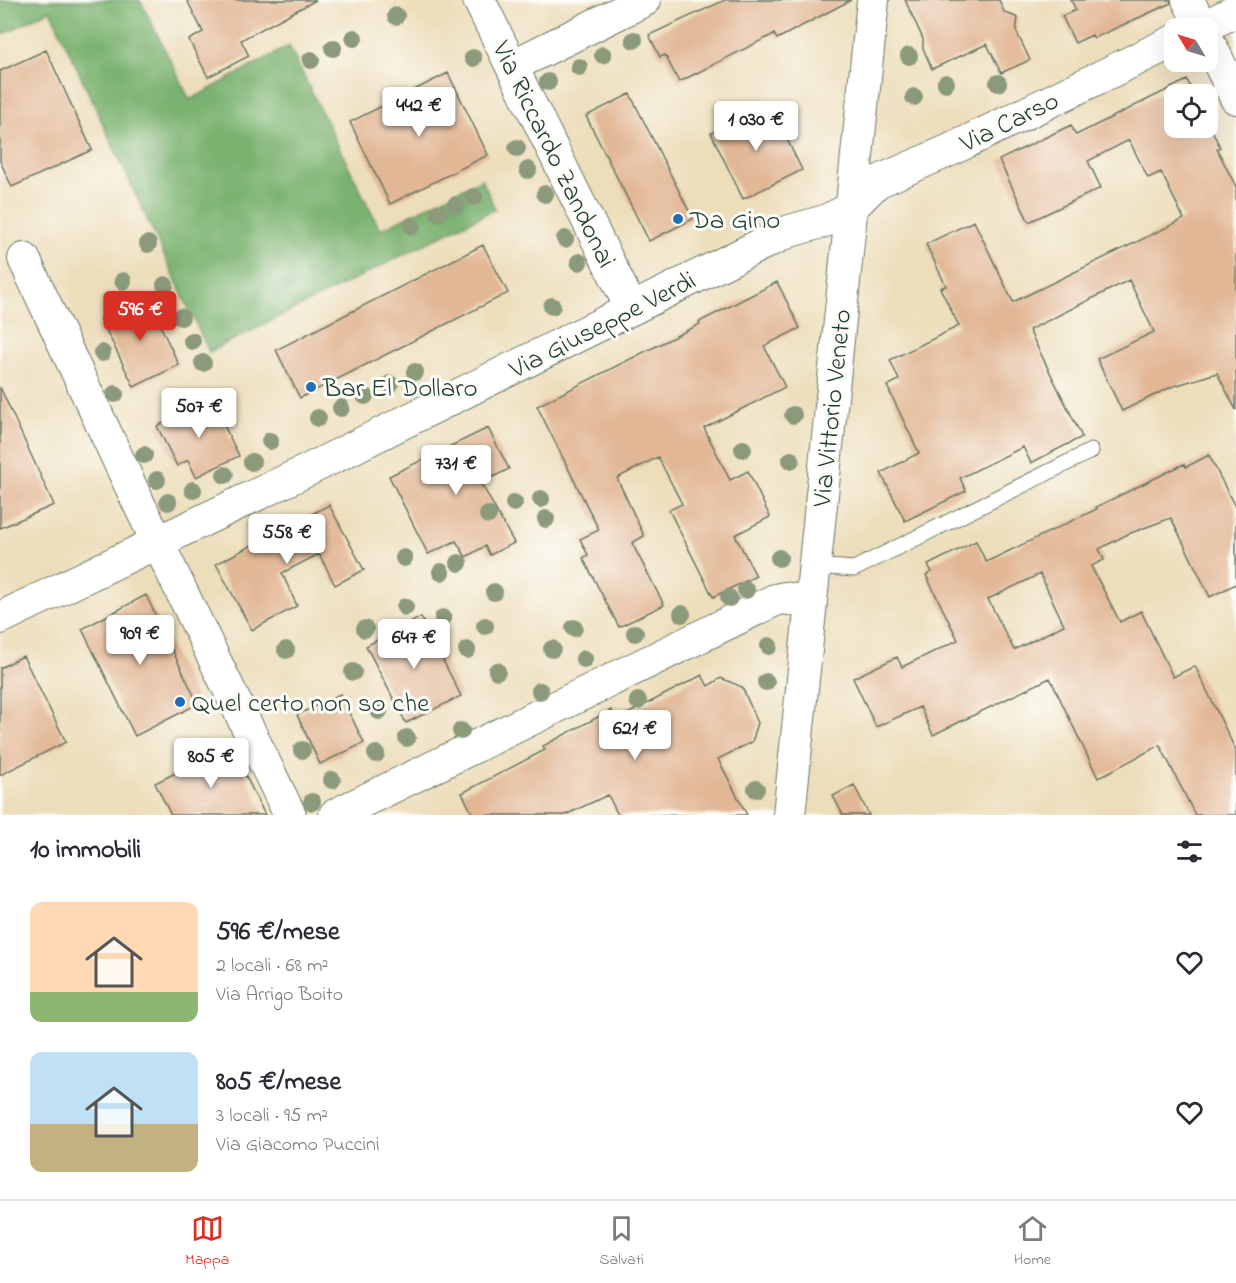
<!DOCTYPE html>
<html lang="it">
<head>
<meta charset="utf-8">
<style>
	:root { --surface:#fff; --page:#f2f2f3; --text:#2b2b33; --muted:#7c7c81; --line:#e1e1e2; --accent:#d93025 }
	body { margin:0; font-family:"Indie Flower",sans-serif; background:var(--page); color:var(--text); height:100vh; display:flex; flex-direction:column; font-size:22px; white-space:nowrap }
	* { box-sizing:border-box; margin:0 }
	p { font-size:20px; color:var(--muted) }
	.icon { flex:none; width:33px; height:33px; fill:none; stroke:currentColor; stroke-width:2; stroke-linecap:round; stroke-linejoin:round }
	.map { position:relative; height:815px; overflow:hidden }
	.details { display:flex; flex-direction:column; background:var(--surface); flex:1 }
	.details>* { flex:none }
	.needle { width:39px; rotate:308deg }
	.buttons { position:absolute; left:1164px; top:18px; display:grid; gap:12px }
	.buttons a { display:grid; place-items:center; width:54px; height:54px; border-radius:12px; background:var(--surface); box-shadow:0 6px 24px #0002; font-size:30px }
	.price { position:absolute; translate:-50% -51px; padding:0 14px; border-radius:6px; background:#fff; color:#222; font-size:20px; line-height:39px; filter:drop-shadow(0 2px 3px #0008) }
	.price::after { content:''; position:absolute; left:50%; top:36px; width:18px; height:14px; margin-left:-9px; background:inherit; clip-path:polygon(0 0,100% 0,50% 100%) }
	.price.selected { background:var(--accent); color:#fff }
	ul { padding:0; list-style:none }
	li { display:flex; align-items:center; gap:18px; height:150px; padding:0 30px }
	li span { display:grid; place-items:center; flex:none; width:168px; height:120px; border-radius:12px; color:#555 }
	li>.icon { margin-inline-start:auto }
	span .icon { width:72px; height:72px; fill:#fffc; stroke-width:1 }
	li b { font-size:26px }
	h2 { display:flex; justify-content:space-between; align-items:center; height:72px; padding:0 30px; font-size:26px }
	.tabs { display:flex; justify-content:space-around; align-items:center; height:84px; border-top:2px solid var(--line); background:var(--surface); font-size:16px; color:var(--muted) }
	.tabs a { display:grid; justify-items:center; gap:3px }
	.tabs .selected { color:var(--accent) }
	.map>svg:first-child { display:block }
	.forest { fill:#7ab26f; stroke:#4c7852; stroke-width:1.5 }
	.building { fill:#e2b795; fill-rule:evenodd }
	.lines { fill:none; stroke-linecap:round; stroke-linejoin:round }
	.service-casing { stroke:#677563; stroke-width:17 }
	.minor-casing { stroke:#677563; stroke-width:34 }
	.service { stroke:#fff; stroke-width:15 }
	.minor { stroke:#fff; stroke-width:32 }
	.tree { fill:#8c9a7b }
	.poi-dot { fill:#1f6fb2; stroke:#fdfcf7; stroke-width:2 }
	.labels { text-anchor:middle; stroke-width:6; stroke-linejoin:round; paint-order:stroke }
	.street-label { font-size:27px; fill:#1f3d34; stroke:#fdfcf7 }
	.poi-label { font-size:27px; fill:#1f3d34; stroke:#fdfcf7; text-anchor:start }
</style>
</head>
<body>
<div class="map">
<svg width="1236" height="815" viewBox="0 0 1236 815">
	<rect width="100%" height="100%" fill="#fdfcf7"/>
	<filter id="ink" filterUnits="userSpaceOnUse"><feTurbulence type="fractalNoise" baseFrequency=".0167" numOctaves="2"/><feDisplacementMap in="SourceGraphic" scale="12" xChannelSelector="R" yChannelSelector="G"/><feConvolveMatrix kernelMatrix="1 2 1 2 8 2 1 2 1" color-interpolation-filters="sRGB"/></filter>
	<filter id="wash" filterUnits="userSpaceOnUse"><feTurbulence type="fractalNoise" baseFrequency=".008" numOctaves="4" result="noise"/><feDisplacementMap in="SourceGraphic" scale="24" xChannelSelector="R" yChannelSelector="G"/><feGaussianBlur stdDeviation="1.35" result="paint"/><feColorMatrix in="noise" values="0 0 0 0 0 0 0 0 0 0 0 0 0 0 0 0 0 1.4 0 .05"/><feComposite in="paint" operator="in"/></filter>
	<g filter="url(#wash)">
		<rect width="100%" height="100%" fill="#eddebb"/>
		<path class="forest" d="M0 0H140L190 100 289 46 380 230 482 179 495 209 209 352 50 10 0 36Z"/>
		<g id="blocks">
			<path class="building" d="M187 0H316L241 40 249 56 208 77 189 40 203 32Z
				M725 0H851L777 39 774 34 679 82 665 55 660 57 649 35Z
				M905 0H999L1004 12 1018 18 1016 31 1030 60 1001 73 987 44 932 69 923 48V39Z
				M1071 0H1170L1171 3 1094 38 1092 35 1075 43 1062 16 1076 10Z
				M46 50 92 150 12 187 0 161V71Z
				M448 73 488 155 390 204 350 122Z
				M1187 80 1194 94H1174V128H1208V122L1220 147 1217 149 1236 187V410L1217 373 1171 387 1122 411 1097 359 1154 332 1129 280 1029 330 1082 437 1031 463 1023 447 960 478 966 491 905 521 881 473 919 453 887 386 899 380 890 360 959 326 940 288 946 286 926 244 974 221 1013 302 1184 219 1161 172 1148 178 1129 140 1088 161 1101 188 1029 222 999 160 1071 125 1076 135Z
				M630 94 693 219 649 241 586 116Z
				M770 105 802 170 743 199 711 133Z
				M483 245 508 293 300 398 276 350Z
				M777 282 800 328 764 346 785 387 704 428 730 480 748 471 770 517 735 535 756 576 713 597 669 510 682 504 658 457 617 478 644 536 632 543 664 605 619 627 583 558 588 555 580 539 599 530 537 406 700 324 699 322Z
				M147 298 179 365 134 387 101 319Z
				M0 387 54 505 0 528Z
				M211 399 239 456 196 477 188 460 177 466 157 426Z
				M488 428 509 469 481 483 514 543 490 555 485 546 466 557 456 541 428 554 389 476Z
				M1209 455 1236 509V584L1210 597 1171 518 1128 534 1099 549 1104 560 1091 566 1120 622 1141 611 1173 677 1195 666 1236 751V815H1195L1160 745 1098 778 1050 678 933 735 920 707 876 727 853 678 897 657 902 667 958 640 926 575 932 572 928 565 976 541 986 562 1097 509 1096 507 1184 464 1186 467ZM1040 574 1064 625 1014 650 988 599Z
				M329 505 364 570 335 585 319 554 282 573 297 606 252 630 216 564Z
				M146 595 198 704 135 736 82 629Z
				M421 617 461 696 406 723 366 646Z
				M23 656 66 742 0 775V668Z
				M702 675 708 686 721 678 742 687 758 723 752 742 718 759 747 815H618L608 795 565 815H473L462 793 545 750 543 746 611 710 616 720Z
				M340 694 364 743 320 764 297 715Z
				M231 746 265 815H171L155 783Z
				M854 785 869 815H843L833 796Z"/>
		</g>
	</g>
	<g filter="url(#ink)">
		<use href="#blocks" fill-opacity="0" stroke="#677563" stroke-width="1.5"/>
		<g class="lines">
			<defs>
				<path id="service" d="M814 566 854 569 1091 451"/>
				<path id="minor" d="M479 0 631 308
					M1188 0 1202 28
					M1201 28 1236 11
					M1208 40 1236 98
					M512 66 645 0
					M24 259 139 504 290 815
					M0 618 310 469 754 248 790 231 825 221 850 209 877 182 948 151 1174 41
					M335 815 775 600 784 598 811 603
					M789 815 873 0"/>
			</defs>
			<use href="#service" class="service-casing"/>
			<use href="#minor" class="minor-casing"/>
			<use href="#service" class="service"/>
			<use href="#minor" class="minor"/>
		</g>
		<g class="tree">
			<circle cx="396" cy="16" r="9"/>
			<circle cx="354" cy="38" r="9"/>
			<circle cx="634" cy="40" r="9"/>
			<circle cx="333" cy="48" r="9"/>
			<circle cx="603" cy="55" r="9"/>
			<circle cx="909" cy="56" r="9"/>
			<circle cx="473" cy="58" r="9"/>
			<circle cx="311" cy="60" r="9"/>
			<circle cx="579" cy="67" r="9"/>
			<circle cx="548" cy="82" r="9"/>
			<circle cx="946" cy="83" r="9"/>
			<circle cx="998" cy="83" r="9"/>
			<circle cx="914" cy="97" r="9"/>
			<circle cx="517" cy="148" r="9"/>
			<circle cx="528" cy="170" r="9"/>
			<circle cx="545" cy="194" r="9"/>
			<circle cx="474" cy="197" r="9"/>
			<circle cx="456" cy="205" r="9"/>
			<circle cx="439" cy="213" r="9"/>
			<circle cx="412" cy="226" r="9"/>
			<circle cx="565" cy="239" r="9"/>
			<circle cx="148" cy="244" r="9"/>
			<circle cx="579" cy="262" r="9"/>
			<circle cx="123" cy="281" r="9"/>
			<circle cx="165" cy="285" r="9"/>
			<circle cx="552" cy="306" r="9"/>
			<circle cx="181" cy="317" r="9"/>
			<circle cx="192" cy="341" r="9"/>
			<circle cx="102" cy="353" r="9"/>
			<circle cx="203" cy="363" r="9"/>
			<circle cx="415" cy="372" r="9"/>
			<circle cx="390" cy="384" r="9"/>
			<circle cx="115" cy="394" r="9"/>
			<circle cx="365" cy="396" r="9"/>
			<circle cx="341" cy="408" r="9"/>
			<circle cx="793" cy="415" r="9"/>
			<circle cx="318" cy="418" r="9"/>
			<circle cx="270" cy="441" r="9"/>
			<circle cx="743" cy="449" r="9"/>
			<circle cx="144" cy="455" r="9"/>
			<circle cx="791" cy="460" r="9"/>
			<circle cx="252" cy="462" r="9"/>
			<circle cx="225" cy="475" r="9"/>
			<circle cx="157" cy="480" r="9"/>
			<circle cx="193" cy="490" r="9"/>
			<circle cx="541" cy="499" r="9"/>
			<circle cx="168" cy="502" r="9"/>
			<circle cx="514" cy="503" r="9"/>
			<circle cx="488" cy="515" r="9"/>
			<circle cx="546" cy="519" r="9"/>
			<circle cx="404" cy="558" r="9"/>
			<circle cx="779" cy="558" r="9"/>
			<circle cx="459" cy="563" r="9"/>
			<circle cx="441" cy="572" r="9"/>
			<circle cx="746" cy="590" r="9"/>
			<circle cx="494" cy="592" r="9"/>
			<circle cx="729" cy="598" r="9"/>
			<circle cx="405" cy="607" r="9"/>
			<circle cx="682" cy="614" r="9"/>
			<circle cx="443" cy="618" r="9"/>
			<circle cx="485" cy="626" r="9"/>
			<circle cx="574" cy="628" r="9"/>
			<circle cx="365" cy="629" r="9"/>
			<circle cx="635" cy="633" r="9"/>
			<circle cx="769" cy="646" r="9"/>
			<circle cx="552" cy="649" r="9"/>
			<circle cx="286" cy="650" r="9"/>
			<circle cx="467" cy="650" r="9"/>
			<circle cx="584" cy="659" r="9"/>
			<circle cx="497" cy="671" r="9"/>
			<circle cx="353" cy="672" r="9"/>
			<circle cx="766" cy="682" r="9"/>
			<circle cx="540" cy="691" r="9"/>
			<circle cx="638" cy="701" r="9"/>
			<circle cx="379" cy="711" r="9"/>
			<circle cx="461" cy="731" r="9"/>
			<circle cx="407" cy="738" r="9"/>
			<circle cx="302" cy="750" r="9"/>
			<circle cx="376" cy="754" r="9"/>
			<circle cx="332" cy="780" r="9"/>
			<circle cx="756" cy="789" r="9"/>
			<circle cx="312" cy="802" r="9"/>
		</g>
	</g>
	<g class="poi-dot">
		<circle cx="678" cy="219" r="6"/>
		<circle cx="311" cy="387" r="6"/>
		<circle cx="180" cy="702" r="6"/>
	</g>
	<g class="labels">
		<g class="street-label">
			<text transform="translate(1009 121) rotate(-26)" y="9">Via Carso</text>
			<text transform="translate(555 154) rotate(64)" y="9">Via Riccardo Zandonai</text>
			<text transform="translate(602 324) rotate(-27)" y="9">Via Giuseppe Verdi</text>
			<text transform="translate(831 408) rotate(-84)" y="9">Via Vittorio Veneto</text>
		</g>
		<g class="poi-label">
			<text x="690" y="228">Da Gino</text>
			<text x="323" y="396">Bar El Dollaro</text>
			<text x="192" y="711">Quel certo non so che</text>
		</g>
	</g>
</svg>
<div class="buttons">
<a><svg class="needle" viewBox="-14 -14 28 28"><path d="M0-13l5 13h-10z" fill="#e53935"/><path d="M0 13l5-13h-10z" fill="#7c7c81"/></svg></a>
<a><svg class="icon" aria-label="locate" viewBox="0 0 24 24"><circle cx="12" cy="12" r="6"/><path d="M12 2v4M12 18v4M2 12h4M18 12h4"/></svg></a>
</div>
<b class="price" style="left:419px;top:138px">442 €</b>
<b class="price" style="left:756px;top:152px">1 030 €</b>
<b class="price selected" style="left:140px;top:342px">596 €</b>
<b class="price" style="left:199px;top:439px">507 €</b>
<b class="price" style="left:456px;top:496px">731 €</b>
<b class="price" style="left:287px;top:565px">558 €</b>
<b class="price" style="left:140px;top:666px">909 €</b>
<b class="price" style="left:414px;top:670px">647 €</b>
<b class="price" style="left:635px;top:761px">621 €</b>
<b class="price" style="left:211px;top:789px">805 €</b>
</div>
<section class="details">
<h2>10 immobili<svg class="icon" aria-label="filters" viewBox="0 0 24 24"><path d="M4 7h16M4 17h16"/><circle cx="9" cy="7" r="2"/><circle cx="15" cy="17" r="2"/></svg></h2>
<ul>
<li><span style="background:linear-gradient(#ffd9b3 75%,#8fb573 0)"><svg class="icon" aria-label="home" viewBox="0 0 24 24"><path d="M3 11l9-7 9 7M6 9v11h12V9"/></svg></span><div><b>596 €/mese</b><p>2 locali · 68 m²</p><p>Via Arrigo Boito</p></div><svg class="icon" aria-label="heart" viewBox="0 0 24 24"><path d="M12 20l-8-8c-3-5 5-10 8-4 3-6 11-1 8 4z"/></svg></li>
<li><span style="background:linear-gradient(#bfe0f5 60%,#c2b280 0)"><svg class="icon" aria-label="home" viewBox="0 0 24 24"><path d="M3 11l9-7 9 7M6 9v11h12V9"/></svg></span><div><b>805 €/mese</b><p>3 locali · 95 m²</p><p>Via Giacomo Puccini</p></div><svg class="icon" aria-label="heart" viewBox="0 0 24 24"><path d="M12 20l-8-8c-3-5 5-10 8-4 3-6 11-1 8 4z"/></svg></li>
</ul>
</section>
<nav class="tabs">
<a class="selected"><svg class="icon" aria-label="map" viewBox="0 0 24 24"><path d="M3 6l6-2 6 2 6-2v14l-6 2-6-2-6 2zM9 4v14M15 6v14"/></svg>Mappa</a>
<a><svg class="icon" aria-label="saved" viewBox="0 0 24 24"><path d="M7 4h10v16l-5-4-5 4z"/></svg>Salvati</a>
<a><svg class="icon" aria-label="home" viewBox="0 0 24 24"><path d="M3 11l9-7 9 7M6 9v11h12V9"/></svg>Home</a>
</nav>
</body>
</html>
